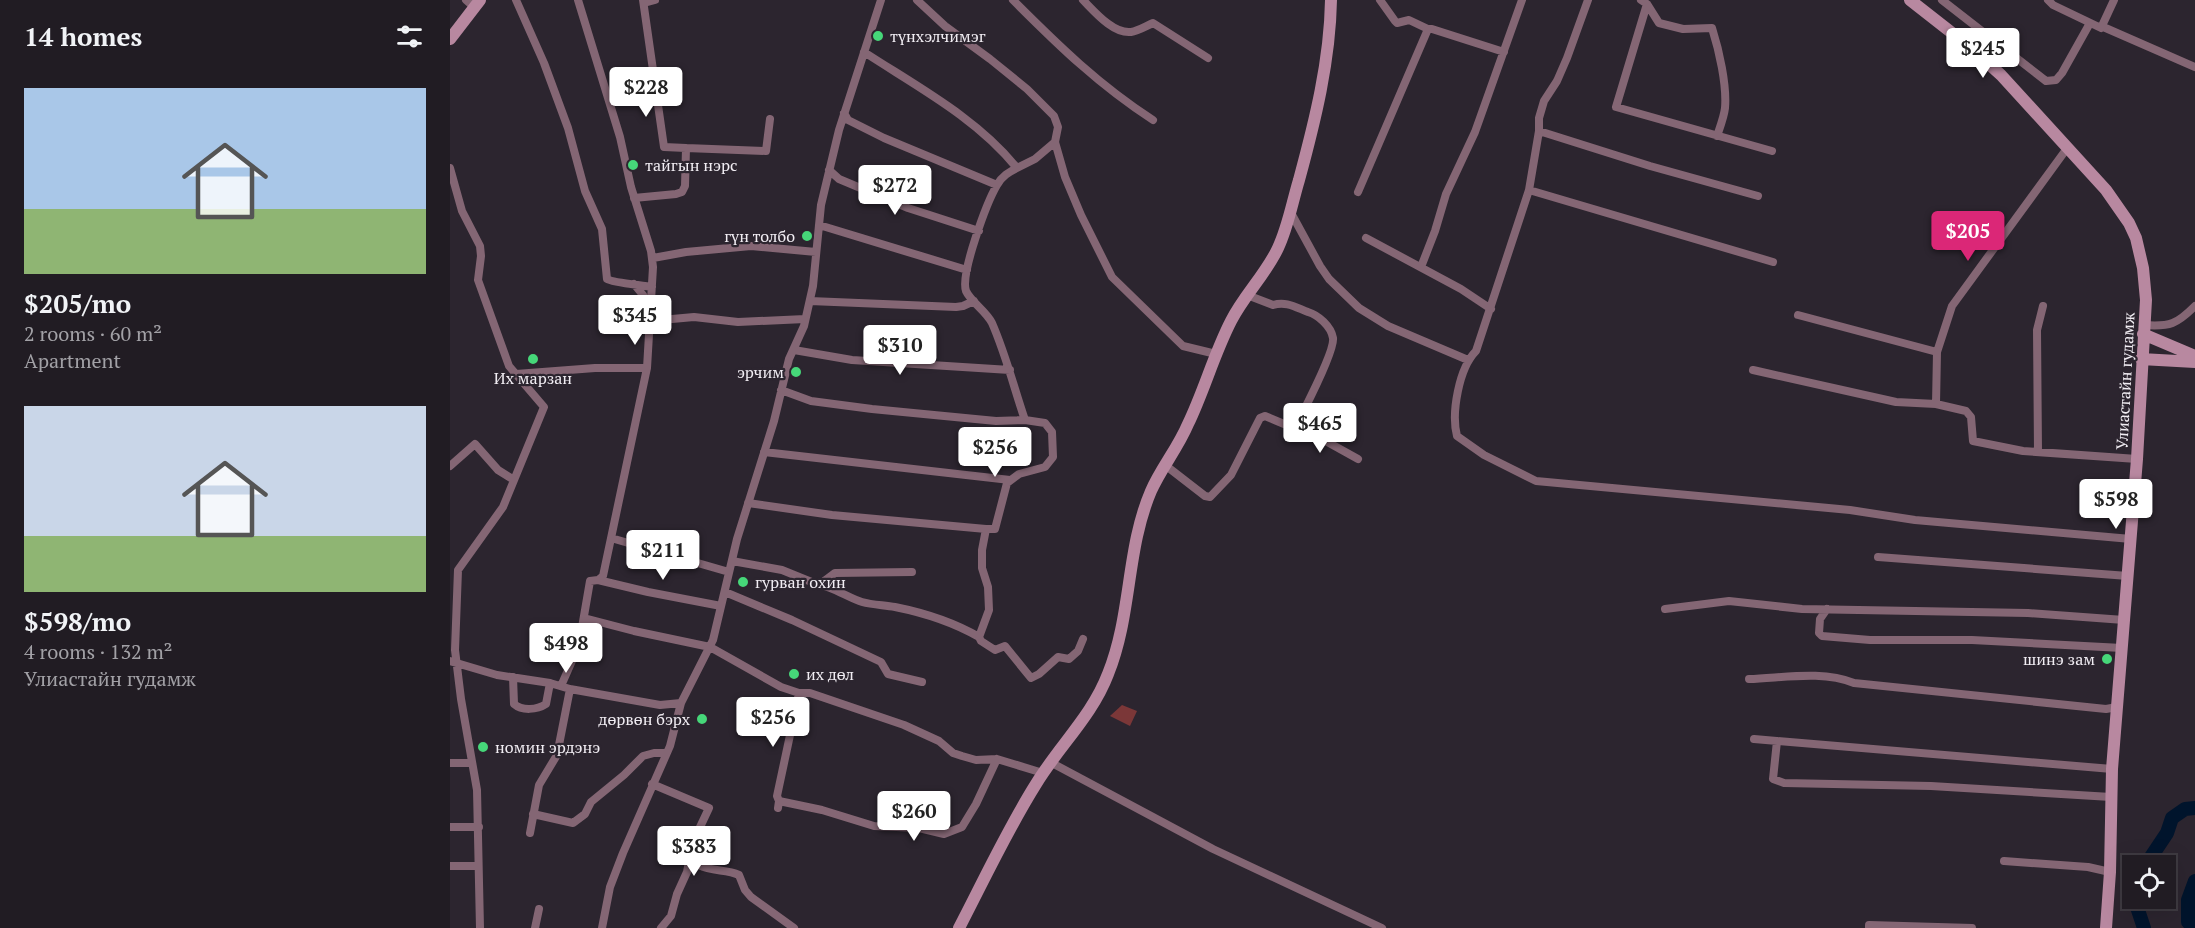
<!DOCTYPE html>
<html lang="en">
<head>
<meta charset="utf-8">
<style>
	:root { --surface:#211c23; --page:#29252b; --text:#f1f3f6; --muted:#a2a1a6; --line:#3e3a41; --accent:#db2777 }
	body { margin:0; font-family:"PT Serif",serif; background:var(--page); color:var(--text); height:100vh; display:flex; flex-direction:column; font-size:22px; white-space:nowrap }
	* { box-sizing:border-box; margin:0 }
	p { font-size:20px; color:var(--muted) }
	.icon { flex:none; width:33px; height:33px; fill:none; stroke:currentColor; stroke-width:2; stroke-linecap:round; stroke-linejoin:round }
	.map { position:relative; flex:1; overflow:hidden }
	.side { display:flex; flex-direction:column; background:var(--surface); width:450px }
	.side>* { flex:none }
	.fabs { position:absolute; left:1672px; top:855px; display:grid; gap:12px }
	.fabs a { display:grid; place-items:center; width:54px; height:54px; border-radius:0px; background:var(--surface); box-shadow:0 6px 24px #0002,0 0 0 2px var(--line); font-size:30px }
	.price { position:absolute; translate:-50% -51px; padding:0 14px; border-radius:6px; background:#fff; color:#222; font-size:20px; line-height:39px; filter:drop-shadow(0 2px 3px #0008) }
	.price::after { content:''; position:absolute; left:50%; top:36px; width:18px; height:14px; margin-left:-9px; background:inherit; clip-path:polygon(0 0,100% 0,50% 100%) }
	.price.selected { background:var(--accent); color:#fff }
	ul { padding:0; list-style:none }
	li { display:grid; align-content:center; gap:12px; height:318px; padding:0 24px }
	li span { display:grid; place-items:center; height:186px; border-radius:0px; color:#555 }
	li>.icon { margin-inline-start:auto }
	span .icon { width:108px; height:108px; fill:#fffc; stroke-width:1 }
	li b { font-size:26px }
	h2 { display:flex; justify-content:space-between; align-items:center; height:72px; padding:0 24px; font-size:26px }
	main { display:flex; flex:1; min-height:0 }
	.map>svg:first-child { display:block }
	.green { fill:#7b3738 }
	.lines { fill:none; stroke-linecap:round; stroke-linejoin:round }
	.river { stroke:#00142c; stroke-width:14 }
	.street { stroke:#846674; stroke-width:8 }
	.secondary { stroke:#b888a0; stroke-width:12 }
	.poi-dot { fill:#46d779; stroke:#2c252f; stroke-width:2 }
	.labels { text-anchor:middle; stroke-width:4.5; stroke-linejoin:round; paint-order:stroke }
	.poi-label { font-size:16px; fill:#f1edf3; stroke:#2c252f; text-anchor:start }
	.street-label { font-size:16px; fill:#f1edf3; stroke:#2c252f }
</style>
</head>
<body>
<main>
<section class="side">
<h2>14 homes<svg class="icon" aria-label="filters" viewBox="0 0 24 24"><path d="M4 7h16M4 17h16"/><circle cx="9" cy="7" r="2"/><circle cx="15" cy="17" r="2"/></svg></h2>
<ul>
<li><span style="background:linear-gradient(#a9c7e8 65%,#8fb573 0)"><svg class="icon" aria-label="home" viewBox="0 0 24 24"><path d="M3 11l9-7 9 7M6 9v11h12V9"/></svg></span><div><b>$205/mo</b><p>2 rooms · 60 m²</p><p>Apartment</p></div></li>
<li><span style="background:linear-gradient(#c9d6e8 70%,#8fb573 0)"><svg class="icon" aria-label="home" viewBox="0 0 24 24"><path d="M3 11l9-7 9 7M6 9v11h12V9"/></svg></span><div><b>$598/mo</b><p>4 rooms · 132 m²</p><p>Улиастайн гудамж</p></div></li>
</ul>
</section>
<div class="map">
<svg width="1745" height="928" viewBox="0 0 1745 928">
	<rect width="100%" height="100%" fill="#2c252f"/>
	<path class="green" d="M672 705 687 711 680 726 660 716Z"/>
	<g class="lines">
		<path class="river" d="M1695 866 1717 833 1722 818 1735 809 1745 808
			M1745 881 1738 900V922L1745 928
			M1684 898 1694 928"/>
		<path class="street" d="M16 0 24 7
			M66 0 94 63 118 128 135 191 152 229 157 279C163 283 192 285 202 287
			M467 0 495 26 540 59 577 89 604 116 608 127 605 142 615 177 631 215 662 277 733 346 766 354
			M563 0C609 46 649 85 703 120
			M633 0C644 11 663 34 681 32 688 31 696 26 703 23L758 58
			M930 0 945 21 947 23 959 20 978 29
			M1138 0 1117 58 1107 81 1094 101 1089 118V131L1079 190 1026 351C1009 368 1001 413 1007 436L1034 455 1086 481 1400 510 1465 520 1681 539
			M1191 0 1197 4 1209 23 1233 29 1262 28C1269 50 1277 85 1275 108 1274 117 1270 127 1267 136
			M1492 0 1596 81 1606 80 1612 73 1640 23
			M1598 0 1603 5 1651 28 1664 0
			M194 3 205 0
			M1197 4 1166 107 1322 151
			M1651 26 1745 67
			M414 52C466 86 527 118 567 168L585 159 605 142
			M394 113 398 120 434 138 547 185
			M1089 131 1200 166 1308 196
			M236 148 316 151 320 119
			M0 168 12 211 30 246 31 256 28 280 59 366 94 407 53 507 8 570 5 650 11 699 27 790 30 928
			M379 170 389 179 458 208 529 231
			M1079 190 1323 262
			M908 192 978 29H982L1054 52
			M184 198 226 194 232 192 235 186 236 148 214 147 193 0
			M840 211 870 266 879 279 909 308 938 326 1018 360
			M369 225 517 270
			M916 238 1011 289 1041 309
			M203 258 236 252 301 246 366 252
			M971 267 985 231 996 194 1025 132 1072 0
			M184 284 193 295 199 308
			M360 301 506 307 513 306 524 301
			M1348 315 1487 352
			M200 321 244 317 288 322 355 319
			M1694 325C1720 327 1727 324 1745 306
			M344 350 402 360 560 370
			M1303 370 1446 402 1486 404 1516 411 1521 417 1523 441 1573 451 1687 459
			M66 374 145 368H197
			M331 390 361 401 422 409 546 421 575 420
			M1486 404 1487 352 1502 306 1618 147
			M845 424 908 459
			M314 452 560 480
			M1588 452 1587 330 1593 306
			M715 465 755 496 760 497 781 475 810 418 815 416 834 424H845L851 416C858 402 885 350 883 338 881 326 868 315 858 312 845 307 836 301 823 305L797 295
			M0 466 25 444 48 470 64 480
			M298 503 382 515 536 529
			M161 538 279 572
			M1428 557 1678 576
			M282 561 332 570 369 585C379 585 401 599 412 602 423 605 434 605 445 607 475 613 503 622 529 637L539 610 538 587 532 568V550L536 529H545L557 483 569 474 595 467 603 457 602 432 595 423 575 420C564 388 556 355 542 323 536 311 521 302 516 291 510 274 537 202 547 185 552 176 559 172 567 168
			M148 580 198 592 271 606
			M369 585 385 573 462 572
			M275 592 342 620 431 662 438 674 472 682
			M1215 609 1279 601 1352 609 1578 613 1674 620
			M1377 609 1370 619 1369 633 1372 636 1420 640H1522L1672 648
			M134 618 184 631 260 647 331 687 349 693H360L454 725 489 741 503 753 512 756 526 760 547 759 593 773
			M529 637 531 641 545 650 555 646 581 678 589 674 608 657 619 659 628 651 633 639
			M0 661 47 675 100 683 120 689 210 705 231 703
			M63 677 64 704C72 711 87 710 96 704L100 683
			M1299 679C1333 678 1372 670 1404 683L1656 709 1667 707
			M111 686 129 645 140 581 148 580 153 576 197 368 203 267 201 251 181 187 170 137 128 0
			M1304 739 1662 769
			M1327 741 1323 779 1334 783 1481 786 1661 797
			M600 762 763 849 932 928
			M0 763H22
			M202 784 259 808 243 842 249 865C262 872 276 869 289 875L295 890 301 897 344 928
			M329 801 372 810 424 826 469 828 494 834 512 827 526 804 547 759
			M328 808 329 801 327 796 349 693
			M83 814 123 823 135 814 141 802 174 775 193 756 204 753H216
			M0 827H29
			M80 833 89 785 107 755 120 689
			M1554 861 1638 867 1660 872
			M0 866H27
			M85 928 89 909
			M152 928 160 887 173 853 220 746 231 703 263 640 287 539 324 421 339 359 354 326 363 286 371 205 389 130 431 0
			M211 928 221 916 227 894 237 872 242 846
			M1419 928V925L1522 928"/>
		<path class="secondary" d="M1460 0 1520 47 1551 75 1656 190 1679 223 1686 238 1693 268 1696 300 1687 459 1662 769 1660 872 1656 928
			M0 39 30 0
			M1693 334 1745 356
			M1691 359 1745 362
			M509 928C534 880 557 830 586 784 609 746 642 716 658 674 682 615 676 549 701 491 711 468 728 448 738 424 754 391 764 354 781 321 794 295 816 274 828 248 838 227 842 203 849 180 865 121 880 61 881 0"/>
	</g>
	<g class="poi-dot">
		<circle cx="428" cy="36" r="6"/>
		<circle cx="183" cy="165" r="6"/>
		<circle cx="357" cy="236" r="6"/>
		<circle cx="83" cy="359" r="6"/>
		<circle cx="346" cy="372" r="6"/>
		<circle cx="293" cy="582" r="6"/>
		<circle cx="1657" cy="659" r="6"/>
		<circle cx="344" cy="674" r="6"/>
		<circle cx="252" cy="719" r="6"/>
		<circle cx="33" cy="747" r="6"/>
	</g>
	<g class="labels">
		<g class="poi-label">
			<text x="440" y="42">түнхэлчимэг</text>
			<text x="195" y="171">тайгын нэрс</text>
			<text x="345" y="242" text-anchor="end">гүн толбо</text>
			<text x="334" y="378" text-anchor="end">эрчим</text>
			<text x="83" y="384" text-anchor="middle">Их марзан</text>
			<text x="305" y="588">гурван охин</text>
			<text x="1645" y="665" text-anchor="end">шинэ зам</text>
			<text x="356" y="680">их дөл</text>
			<text x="240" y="725" text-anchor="end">дөрвөн бэрх</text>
			<text x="45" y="753">номин эрдэнэ</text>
		</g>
		<g class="street-label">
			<text transform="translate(1675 381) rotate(-87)" y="6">Улиастайн гудамж</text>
		</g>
	</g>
</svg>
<div class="fabs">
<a><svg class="icon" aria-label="locate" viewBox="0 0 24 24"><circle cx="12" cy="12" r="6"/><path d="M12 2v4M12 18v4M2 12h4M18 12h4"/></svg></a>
</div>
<b class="price" style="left:1533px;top:79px">$245</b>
<b class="price" style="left:196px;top:118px">$228</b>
<b class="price" style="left:445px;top:216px">$272</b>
<b class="price selected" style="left:1518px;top:262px">$205</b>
<b class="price" style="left:185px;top:346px">$345</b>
<b class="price" style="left:450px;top:376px">$310</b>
<b class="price" style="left:870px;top:454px">$465</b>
<b class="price" style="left:545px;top:478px">$256</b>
<b class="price" style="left:1666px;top:530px">$598</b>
<b class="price" style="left:213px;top:581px">$211</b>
<b class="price" style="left:116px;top:674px">$498</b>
<b class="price" style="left:323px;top:748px">$256</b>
<b class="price" style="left:464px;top:842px">$260</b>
<b class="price" style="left:244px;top:877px">$383</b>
</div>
</main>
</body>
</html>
